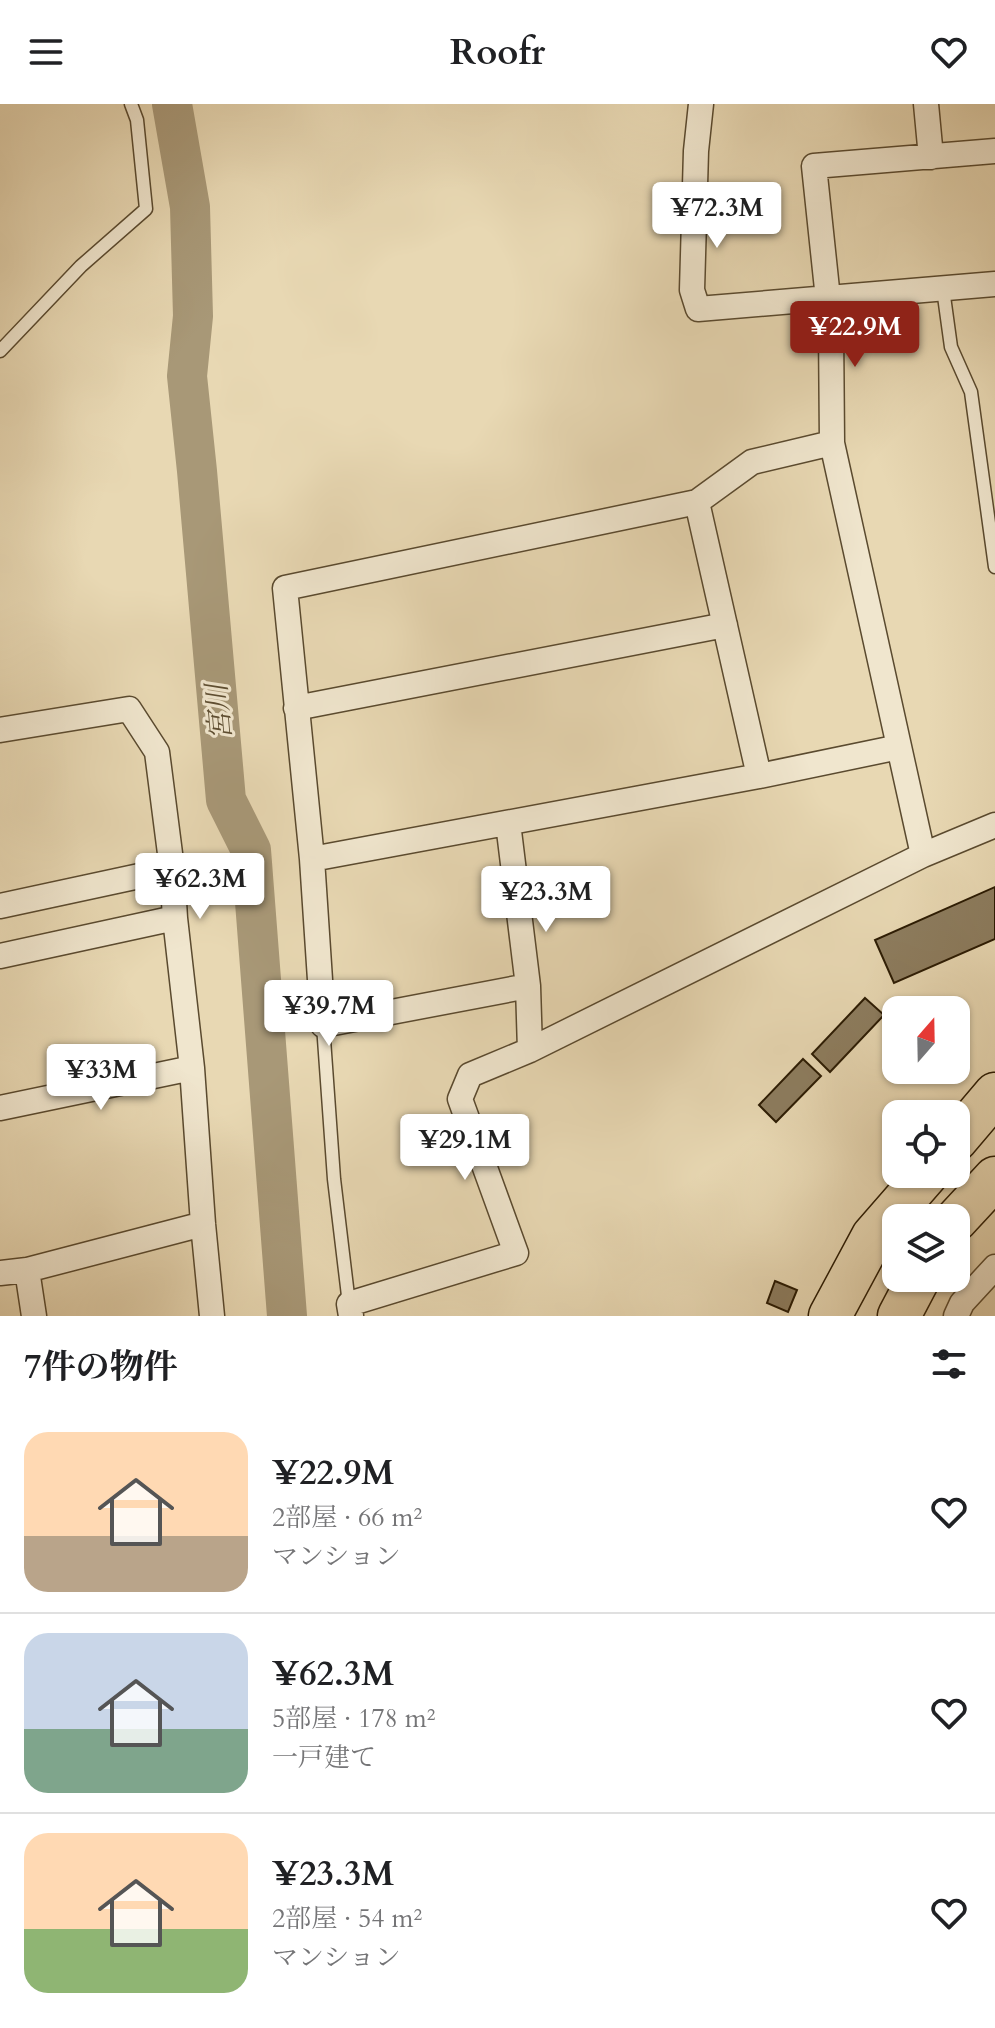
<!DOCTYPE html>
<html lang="ja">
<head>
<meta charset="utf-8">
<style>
	:root { --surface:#fff; --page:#f2f2f2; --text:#202124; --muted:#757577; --line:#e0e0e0; --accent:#8f2418 }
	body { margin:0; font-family:Cardo,"Noto Serif JP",serif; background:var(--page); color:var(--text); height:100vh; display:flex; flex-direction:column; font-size:30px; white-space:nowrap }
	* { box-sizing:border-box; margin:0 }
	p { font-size:26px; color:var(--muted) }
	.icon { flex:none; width:44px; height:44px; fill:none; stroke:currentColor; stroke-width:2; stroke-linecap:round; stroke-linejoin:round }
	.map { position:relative; height:1212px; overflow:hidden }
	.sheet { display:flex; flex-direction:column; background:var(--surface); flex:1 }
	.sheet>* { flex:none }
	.needle { width:52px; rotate:20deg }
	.controls { position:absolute; left:882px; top:892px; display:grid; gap:16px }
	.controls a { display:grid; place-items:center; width:88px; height:88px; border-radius:16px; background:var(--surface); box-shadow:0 2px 6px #0004; font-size:40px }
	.price { position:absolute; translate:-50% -68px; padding:0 18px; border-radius:8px; background:#fff; color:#222; font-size:26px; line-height:52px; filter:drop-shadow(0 2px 4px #0008) }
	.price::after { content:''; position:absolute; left:50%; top:48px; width:24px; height:18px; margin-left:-12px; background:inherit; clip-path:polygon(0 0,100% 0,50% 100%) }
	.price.active { background:var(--accent); color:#fff }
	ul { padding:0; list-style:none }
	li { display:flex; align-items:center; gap:24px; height:200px; padding:0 24px }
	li+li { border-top:2px solid var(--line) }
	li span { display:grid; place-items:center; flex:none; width:224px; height:160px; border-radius:24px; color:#555 }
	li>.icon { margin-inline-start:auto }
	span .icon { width:96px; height:96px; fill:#fffc; stroke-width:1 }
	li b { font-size:34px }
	h2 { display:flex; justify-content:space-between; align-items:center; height:96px; padding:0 24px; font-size:34px }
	header { display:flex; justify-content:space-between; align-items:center; height:104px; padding:0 24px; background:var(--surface); font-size:36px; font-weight:700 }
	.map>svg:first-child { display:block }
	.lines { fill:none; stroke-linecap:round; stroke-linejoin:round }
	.river { stroke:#a89877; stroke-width:40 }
	.building { fill:#8d7d5f; stroke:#2b1b03; stroke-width:2 }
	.service-casing { stroke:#5a4a2f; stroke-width:15 }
	.minor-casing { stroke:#5a4a2f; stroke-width:27 }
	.motorway-casing { stroke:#2b1b03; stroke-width:45 }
	.service { stroke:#f0e6ce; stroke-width:12 }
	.minor { stroke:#f0e6ce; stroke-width:24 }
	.motorway { stroke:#e8d8b3; stroke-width:42 }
	.labels { text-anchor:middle; stroke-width:6; stroke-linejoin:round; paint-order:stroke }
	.water-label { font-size:28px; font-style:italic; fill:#5d4d31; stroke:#f0e6ce }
</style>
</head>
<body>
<header><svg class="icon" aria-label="menu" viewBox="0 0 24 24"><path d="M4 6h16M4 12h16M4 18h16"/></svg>Roofr<svg class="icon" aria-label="heart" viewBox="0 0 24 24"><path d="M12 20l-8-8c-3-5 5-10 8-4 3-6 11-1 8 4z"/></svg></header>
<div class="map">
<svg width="995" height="1212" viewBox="0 0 995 1212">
	<rect width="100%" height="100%" fill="#e8d8b3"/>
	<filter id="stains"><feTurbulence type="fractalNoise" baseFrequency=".0025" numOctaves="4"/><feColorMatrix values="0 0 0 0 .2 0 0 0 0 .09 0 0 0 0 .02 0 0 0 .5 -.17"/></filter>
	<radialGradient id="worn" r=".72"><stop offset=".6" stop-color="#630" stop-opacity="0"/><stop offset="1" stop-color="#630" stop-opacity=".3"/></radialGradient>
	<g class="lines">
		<path class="river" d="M172 0 190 103 193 212 187 272 197 367 226 696 251 746 287 1212"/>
	</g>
	<path class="building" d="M995 783V835L894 879 875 836Z
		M865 894 884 911 830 968 812 950Z
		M803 955 821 972 776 1018 759 1001Z
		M775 1177 797 1186 788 1208 767 1199Z"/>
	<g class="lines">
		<defs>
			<path id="service" d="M943 185 951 243 971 288 995 463
				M0 247 81 162 146 105 137 16 131 0
				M323 921 334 1075 349 1200"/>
			<path id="minor" d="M701 0 696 47 692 186 698 205 995 180
				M926 0 931 53
				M697 398 759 672
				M296 604 725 521
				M0 626 129 605 157 648 172 765 175 814 192 964 203 1120 212 1212
				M508 719 528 882 530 946
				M923 751 832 339 831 223 814 62 995 47
				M312 755 759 672 899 643
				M0 802 172 765
				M0 852 175 814
				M528 882 323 921 312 755 285 484 697 398 752 358 832 339
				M0 1004 192 964
				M0 1169 27 1166
				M34 1212 27 1166 203 1120
				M351 1212 349 1200 516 1149 460 995 470 971 530 946 923 751 995 721
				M956 1212 962 1199 995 1163"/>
			<path id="motorway" d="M956 1036 995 990
				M956 1116 995 1074
				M830 1212 873 1132 927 1070
				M899 1212 919 1174"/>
		</defs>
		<use href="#service" class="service-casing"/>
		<use href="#minor" class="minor-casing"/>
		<use href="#motorway" class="motorway-casing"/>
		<use href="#service" class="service"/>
		<use href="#minor" class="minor"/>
		<use href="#motorway" class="motorway"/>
	</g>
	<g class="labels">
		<g class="water-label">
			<text transform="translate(218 608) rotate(-95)" y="10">宮川</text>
		</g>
	</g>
	<rect width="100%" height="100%" filter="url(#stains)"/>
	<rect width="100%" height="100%" fill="url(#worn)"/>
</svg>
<div class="controls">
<a><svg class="needle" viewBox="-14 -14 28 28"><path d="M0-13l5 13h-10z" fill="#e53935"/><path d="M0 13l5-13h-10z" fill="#757577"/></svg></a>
<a><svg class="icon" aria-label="locate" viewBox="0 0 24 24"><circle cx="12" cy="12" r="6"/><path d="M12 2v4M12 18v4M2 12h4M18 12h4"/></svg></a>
<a><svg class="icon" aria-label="layers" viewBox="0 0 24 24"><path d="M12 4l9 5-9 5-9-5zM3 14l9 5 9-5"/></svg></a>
</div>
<b class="price" style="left:717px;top:146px">¥72.3M</b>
<b class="price active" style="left:855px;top:265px">¥22.9M</b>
<b class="price" style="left:200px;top:817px">¥62.3M</b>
<b class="price" style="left:546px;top:830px">¥23.3M</b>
<b class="price" style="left:329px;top:944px">¥39.7M</b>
<b class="price" style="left:101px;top:1008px">¥33M</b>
<b class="price" style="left:465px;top:1078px">¥29.1M</b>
</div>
<section class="sheet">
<h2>7件の物件<svg class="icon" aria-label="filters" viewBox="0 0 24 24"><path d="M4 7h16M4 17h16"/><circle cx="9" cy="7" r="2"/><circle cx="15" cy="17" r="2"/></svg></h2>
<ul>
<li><span style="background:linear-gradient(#ffd9b3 65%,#b9a48a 0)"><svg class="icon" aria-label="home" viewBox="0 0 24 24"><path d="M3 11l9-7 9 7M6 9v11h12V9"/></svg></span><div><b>¥22.9M</b><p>2部屋 · 66 m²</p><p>マンション</p></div><svg class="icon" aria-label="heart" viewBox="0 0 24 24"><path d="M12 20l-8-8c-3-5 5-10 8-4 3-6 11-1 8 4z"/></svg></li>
<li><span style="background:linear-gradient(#c9d6e8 60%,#7fa58c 0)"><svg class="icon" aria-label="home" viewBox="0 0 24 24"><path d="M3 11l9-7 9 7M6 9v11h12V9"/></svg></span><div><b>¥62.3M</b><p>5部屋 · 178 m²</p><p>一戸建て</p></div><svg class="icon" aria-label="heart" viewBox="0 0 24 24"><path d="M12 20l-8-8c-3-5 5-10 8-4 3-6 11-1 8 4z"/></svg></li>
<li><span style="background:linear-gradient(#ffd9b3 60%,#8fb573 0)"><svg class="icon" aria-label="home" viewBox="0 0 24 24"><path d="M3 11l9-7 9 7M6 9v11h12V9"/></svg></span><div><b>¥23.3M</b><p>2部屋 · 54 m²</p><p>マンション</p></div><svg class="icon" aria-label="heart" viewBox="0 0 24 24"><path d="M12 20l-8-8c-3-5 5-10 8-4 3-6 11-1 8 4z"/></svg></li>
</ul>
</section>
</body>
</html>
